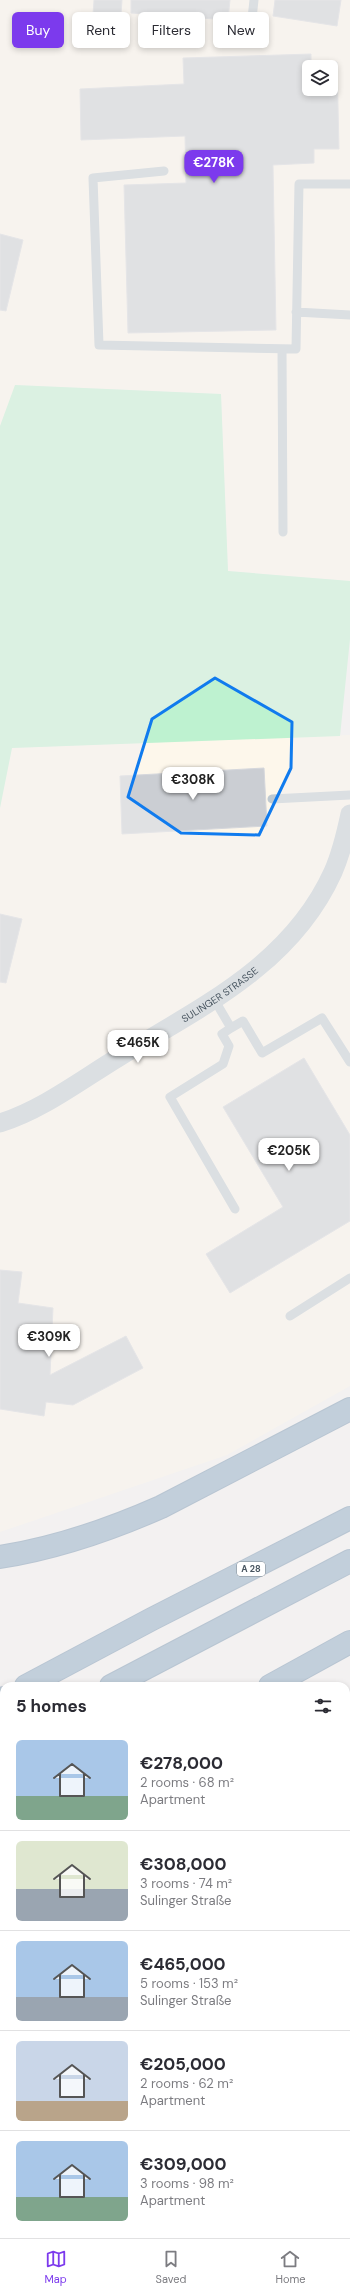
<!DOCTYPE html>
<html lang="en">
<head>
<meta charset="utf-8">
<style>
	:root { --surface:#fff; --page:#f7f7f7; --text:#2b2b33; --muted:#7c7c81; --line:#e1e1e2; --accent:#7c3aed }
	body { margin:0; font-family:"DM Sans",sans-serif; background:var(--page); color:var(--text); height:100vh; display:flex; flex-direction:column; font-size:15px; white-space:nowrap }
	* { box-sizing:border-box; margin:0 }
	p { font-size:13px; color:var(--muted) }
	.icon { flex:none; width:22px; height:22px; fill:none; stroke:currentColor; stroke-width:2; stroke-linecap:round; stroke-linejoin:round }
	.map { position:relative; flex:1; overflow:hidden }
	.details { position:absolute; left:0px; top:1682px; width:350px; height:556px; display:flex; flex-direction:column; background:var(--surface); border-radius:12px 12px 0 0; box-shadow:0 2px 6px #0003 }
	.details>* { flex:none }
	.top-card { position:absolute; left:12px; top:12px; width:326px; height:36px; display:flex; gap:8px }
	.buttons { position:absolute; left:302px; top:60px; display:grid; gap:8px }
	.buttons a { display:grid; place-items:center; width:36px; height:36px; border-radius:6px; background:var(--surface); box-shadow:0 2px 6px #0003; font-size:20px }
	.price { position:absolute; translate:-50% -34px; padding:0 9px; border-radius:8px; background:#fff; color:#222; font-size:13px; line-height:26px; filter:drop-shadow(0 1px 2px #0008) }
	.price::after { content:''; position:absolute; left:50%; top:24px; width:12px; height:9px; margin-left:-6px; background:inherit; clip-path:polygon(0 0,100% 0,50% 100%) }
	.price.active { background:var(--accent); color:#fff }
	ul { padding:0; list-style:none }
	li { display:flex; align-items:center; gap:12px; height:100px; padding:0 16px }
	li+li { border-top:1px solid var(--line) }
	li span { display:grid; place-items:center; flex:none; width:112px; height:80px; border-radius:6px; color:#555 }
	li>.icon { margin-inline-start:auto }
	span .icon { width:48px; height:48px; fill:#fffc; stroke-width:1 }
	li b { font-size:17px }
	h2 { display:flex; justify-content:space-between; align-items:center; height:48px; padding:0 16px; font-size:17px }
	.chip { padding:0 14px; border-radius:6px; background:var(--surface); box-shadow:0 2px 6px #0003; font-size:14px; line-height:36px }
	.chip.active { background:var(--accent); color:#fff }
	.menu { display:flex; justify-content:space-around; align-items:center; height:56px; border-top:1px solid var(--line); background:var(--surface); font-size:11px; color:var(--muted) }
	.menu a { display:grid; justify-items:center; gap:2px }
	.menu .active { color:var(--accent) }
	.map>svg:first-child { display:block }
	.commercial { fill:#fdf7eb; fill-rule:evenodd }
	.green { fill:#bef2d0 }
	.building { fill:#cbced3; stroke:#d5d7dc; fill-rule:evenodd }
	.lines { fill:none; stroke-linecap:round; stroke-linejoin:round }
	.highway-casing { stroke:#7291ad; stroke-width:24 }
	.lane { stroke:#bec9d1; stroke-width:9 }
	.street { stroke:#bec9d1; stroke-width:19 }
	.highway { stroke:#87a6c2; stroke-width:22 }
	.marked { fill:none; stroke:#107bee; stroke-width:3; stroke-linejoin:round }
	.labels { text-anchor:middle; stroke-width:3; stroke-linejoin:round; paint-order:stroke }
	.shield { fill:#fff; stroke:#7f8890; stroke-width:1 }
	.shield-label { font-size:9px; font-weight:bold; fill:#485560 }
	.street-label { font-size:10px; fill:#485560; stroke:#fff }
</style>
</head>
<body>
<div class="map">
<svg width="350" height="2238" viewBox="0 0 350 2238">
	<rect width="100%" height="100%" fill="#f3f1f1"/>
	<path class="commercial" d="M0 0H350V581L228 571 221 394 16 385 0 426ZM309 67H331V89H309Z
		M350 735V1386L227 1455 0 1532V808L12 748Z
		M350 1729V2064L346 2066V1731Z
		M4 1923V2234H49L42 2238H0V1925Z"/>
	<path class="green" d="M15 385 221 394 228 571 350 581V639L340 736 12 748 0 808V426Z
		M350 2067V2238H49L56 2234H346V2070Z"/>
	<path class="building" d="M94 0H122L119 45 91 43Z
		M131 0H230L228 20 131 13Z
		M275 0H341L337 26 273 16Z
		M311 54V62H337L339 149H314V163L273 165 276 330 128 333 124 185 186 183 185 136 81 140 80 89 184 84 183 58ZM309 67H331V89H309Z
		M0 234 23 240 6 311 0 310Z
		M264 768 267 826 122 834 120 776Z
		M0 914 22 919 6 983 0 982Z
		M304 1058 350 1135V1221L230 1293 206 1254 283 1207 223 1107Z
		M0 1270 22 1272 18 1303 53 1308 50 1375 126 1336 143 1368 73 1405 46 1402 44 1416 0 1409Z"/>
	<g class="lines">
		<defs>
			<path id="highway" d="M0 1557C57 1548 109 1530 161 1507L350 1409
				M26 1686 152 1619 350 1518
				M111 1686 350 1561
				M270 1686 350 1642
				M0 1700 4 1698
				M0 1745 4 1743
				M0 1844 4 1841"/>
		</defs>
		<use href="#highway" class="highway-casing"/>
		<path class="lane" d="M251 28 254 0
			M164 171 93 178 99 345 296 349 299 184H350
			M296 312 350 315
			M282 349 283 532
			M272 799 350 795
			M214 999 231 1028 243 1021 262 1053 322 1018 350 1062
			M231 1028 222 1034 229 1046 223 1064 170 1097 235 1209
			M290 1316 350 1278"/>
		<path class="street" id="s1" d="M0 1123C42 1110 81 1080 119 1057 201 1007 291 965 333 872 341 854 346 833 350 814"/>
		<use href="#highway" class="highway"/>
	</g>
	<path d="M0 0H350V2238H0ZM215 678 292 722 291 768 259 835 181 833 128 797 152 719Z" fill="#f3f1f1" fill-opacity=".55" fill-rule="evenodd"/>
	<path class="marked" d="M215 678 292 722 291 768 259 835 181 833 128 797 152 719Z"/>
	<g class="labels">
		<rect class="shield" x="237" y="1562" width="28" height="14" rx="3"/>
		<g class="shield-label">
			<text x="251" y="1572">A 28</text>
		</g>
		<g class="street-label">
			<text dy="4" stroke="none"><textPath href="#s1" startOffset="255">SULINGER STRASSE</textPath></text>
		</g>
	</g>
</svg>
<div class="buttons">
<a><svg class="icon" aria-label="layers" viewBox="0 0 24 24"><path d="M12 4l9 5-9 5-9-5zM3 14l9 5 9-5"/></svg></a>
</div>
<b class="price active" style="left:214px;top:184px">€278K</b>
<b class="price" style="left:193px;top:801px">€308K</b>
<b class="price" style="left:138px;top:1064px">€465K</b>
<b class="price" style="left:289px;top:1172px">€205K</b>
<b class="price" style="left:49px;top:1358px">€309K</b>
<div class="top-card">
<a class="chip active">Buy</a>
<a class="chip">Rent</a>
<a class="chip">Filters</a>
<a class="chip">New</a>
</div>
<section class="details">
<h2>5 homes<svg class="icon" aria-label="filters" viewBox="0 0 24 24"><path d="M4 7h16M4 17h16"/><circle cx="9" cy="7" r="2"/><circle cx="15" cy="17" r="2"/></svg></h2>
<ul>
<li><span style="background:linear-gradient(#a9c7e8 70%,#7fa58c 0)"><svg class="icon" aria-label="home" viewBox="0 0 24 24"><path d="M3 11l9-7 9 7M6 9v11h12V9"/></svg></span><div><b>€278,000</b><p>2 rooms · 68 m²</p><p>Apartment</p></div></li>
<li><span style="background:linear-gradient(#dfe7d0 60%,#9aa5b1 0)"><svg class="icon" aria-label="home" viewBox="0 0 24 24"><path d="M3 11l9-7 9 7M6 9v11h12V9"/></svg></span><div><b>€308,000</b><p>3 rooms · 74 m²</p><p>Sulinger Straße</p></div></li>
<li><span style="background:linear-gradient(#a9c7e8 70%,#9aa5b1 0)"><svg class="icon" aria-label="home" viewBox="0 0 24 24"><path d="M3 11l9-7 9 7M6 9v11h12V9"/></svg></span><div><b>€465,000</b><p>5 rooms · 153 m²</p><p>Sulinger Straße</p></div></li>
<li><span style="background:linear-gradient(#c9d6e8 75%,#b9a48a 0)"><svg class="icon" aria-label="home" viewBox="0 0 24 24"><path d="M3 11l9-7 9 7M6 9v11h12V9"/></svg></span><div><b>€205,000</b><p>2 rooms · 62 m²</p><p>Apartment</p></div></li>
<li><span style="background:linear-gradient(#a9c7e8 70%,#7fa58c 0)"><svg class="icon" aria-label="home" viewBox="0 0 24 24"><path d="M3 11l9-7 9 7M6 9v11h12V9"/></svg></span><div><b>€309,000</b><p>3 rooms · 98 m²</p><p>Apartment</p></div></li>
</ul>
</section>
</div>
<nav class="menu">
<a class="active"><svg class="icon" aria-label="map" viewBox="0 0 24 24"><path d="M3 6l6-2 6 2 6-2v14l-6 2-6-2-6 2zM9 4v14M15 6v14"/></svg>Map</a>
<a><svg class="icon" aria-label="saved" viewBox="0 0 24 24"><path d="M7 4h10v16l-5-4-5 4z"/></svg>Saved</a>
<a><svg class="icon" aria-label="home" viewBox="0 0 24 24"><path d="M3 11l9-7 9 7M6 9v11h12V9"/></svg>Home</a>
</nav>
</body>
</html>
